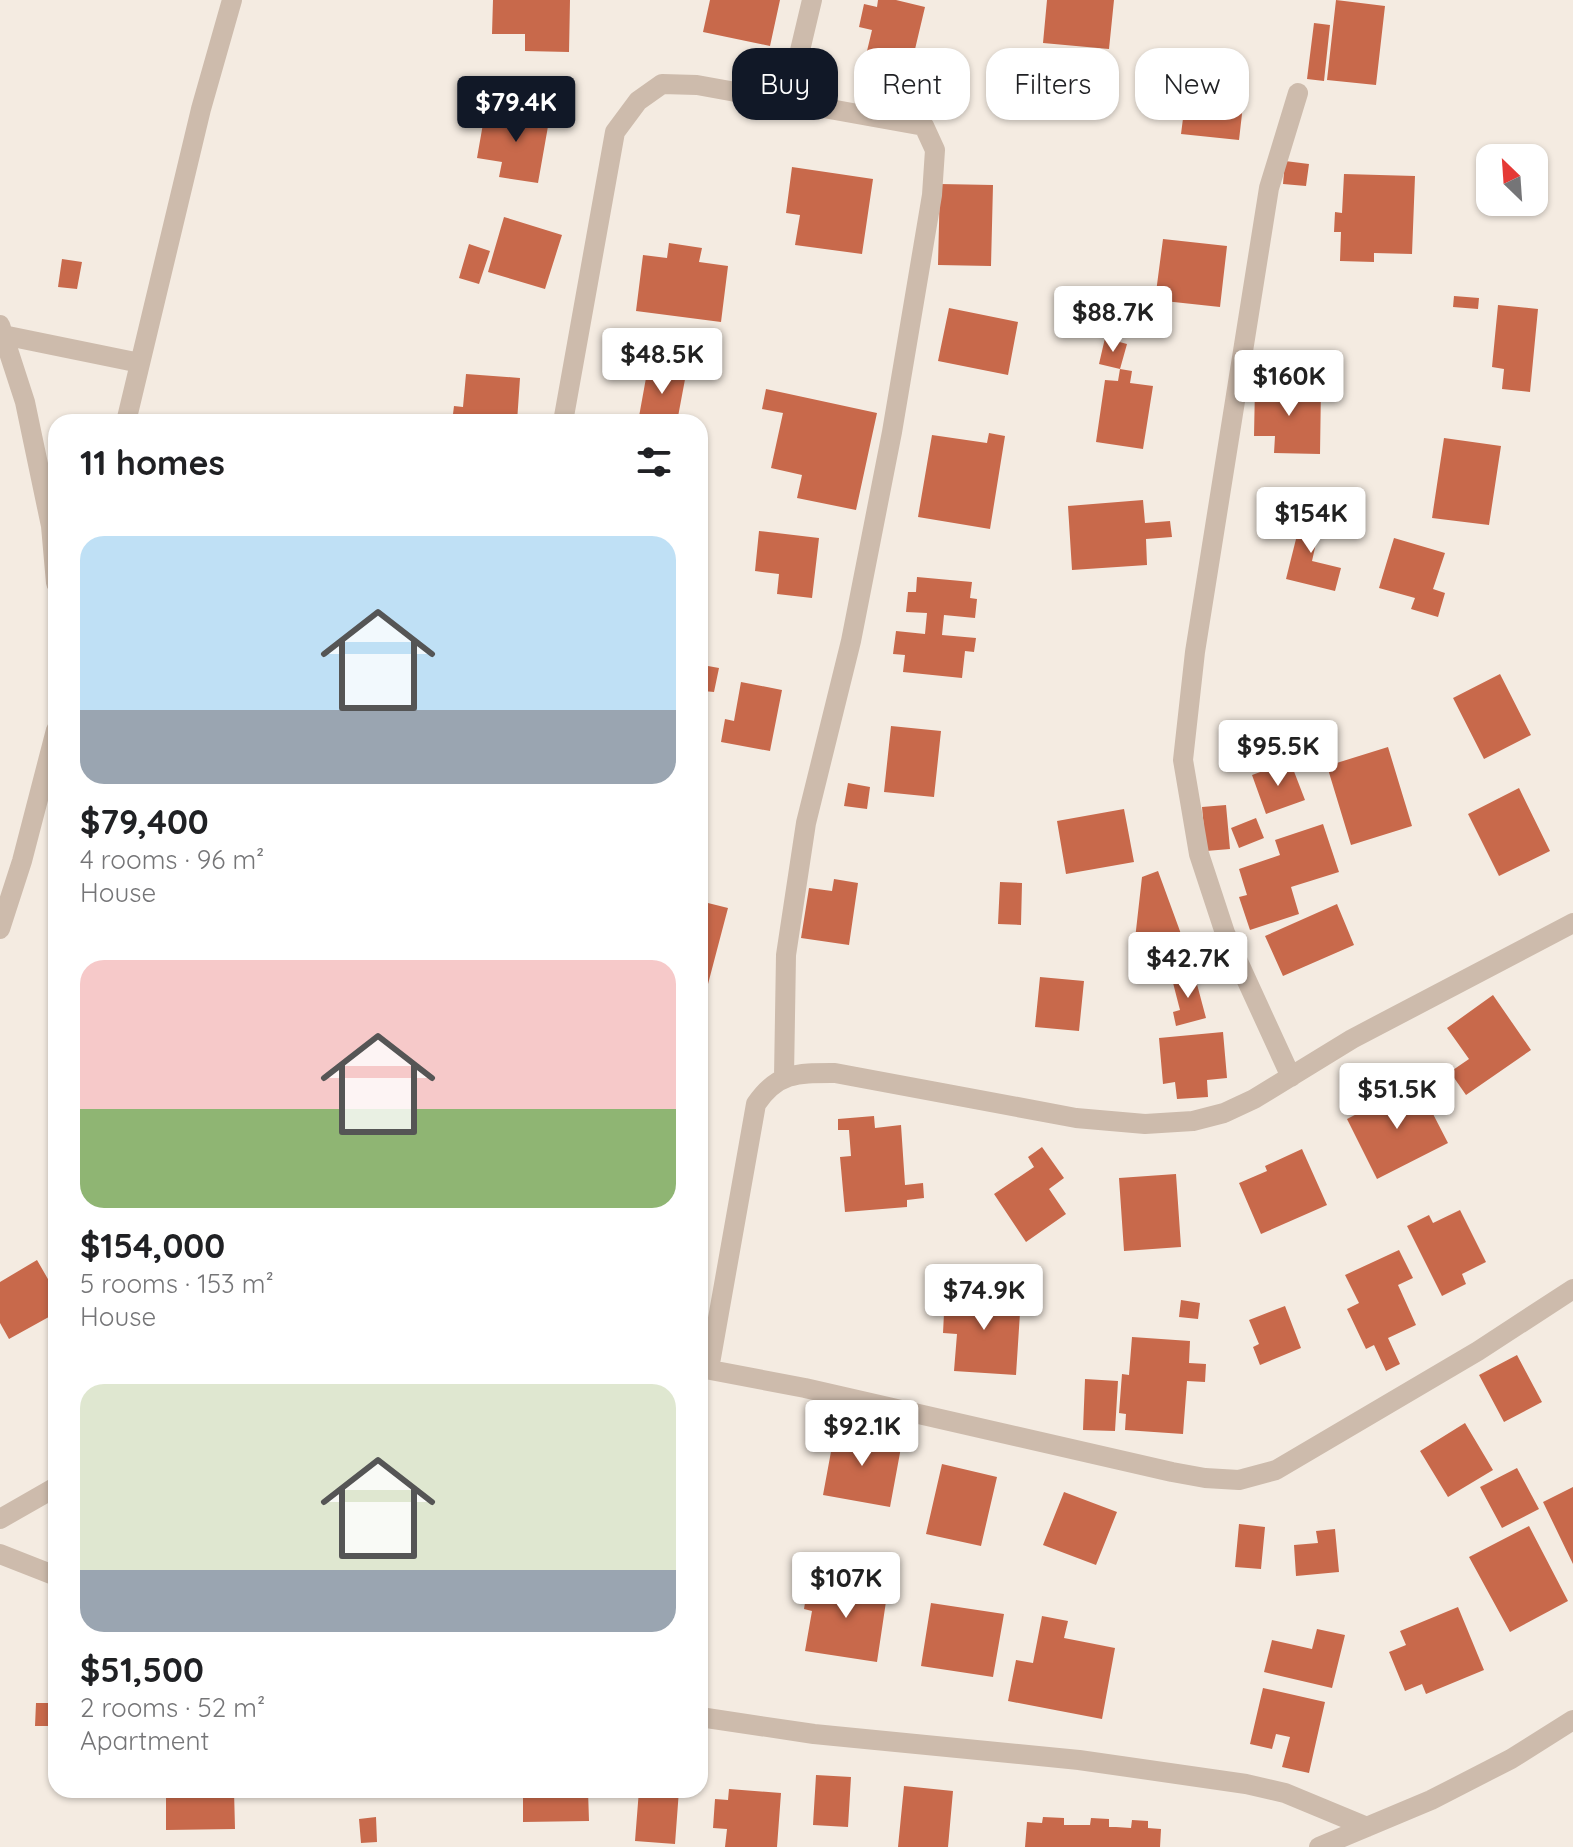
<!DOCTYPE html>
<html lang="en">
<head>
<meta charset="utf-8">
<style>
	:root { --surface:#fff; --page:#f6f6f6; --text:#202124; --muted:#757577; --accent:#111827 }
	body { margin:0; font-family:Quicksand,sans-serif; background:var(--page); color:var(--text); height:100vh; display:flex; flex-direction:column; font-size:30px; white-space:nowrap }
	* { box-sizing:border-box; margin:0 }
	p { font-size:26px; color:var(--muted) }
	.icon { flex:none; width:44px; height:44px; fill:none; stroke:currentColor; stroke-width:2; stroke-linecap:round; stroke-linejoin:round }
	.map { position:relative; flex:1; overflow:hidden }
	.details { position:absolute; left:48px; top:414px; width:660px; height:1384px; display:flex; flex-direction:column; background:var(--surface); border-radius:24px; box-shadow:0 2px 6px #0004 }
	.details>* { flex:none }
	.banner { position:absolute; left:732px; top:48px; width:720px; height:72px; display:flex; gap:16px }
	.needle { width:52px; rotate:335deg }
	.controls { position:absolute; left:1476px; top:144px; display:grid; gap:16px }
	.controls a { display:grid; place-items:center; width:72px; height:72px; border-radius:16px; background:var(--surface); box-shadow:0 2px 6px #0004; font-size:40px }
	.price { position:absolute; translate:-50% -68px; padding:0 18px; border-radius:8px; background:#fff; color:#222; font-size:26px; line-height:52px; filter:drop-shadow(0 2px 4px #0008) }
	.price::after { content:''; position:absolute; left:50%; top:48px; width:24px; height:18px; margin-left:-12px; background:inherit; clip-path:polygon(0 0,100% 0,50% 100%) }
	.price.current { background:var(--accent); color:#fff }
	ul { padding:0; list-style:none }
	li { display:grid; align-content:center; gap:16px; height:424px; padding:0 32px }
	li span { display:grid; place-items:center; height:248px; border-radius:24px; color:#555 }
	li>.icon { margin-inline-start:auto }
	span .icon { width:144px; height:144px; fill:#fffc; stroke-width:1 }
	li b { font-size:34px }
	h2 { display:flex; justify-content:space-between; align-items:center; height:96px; padding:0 32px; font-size:34px }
	.pill { padding:0 28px; border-radius:24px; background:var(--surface); box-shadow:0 2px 6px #0004; font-size:28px; line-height:72px }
	.pill.current { background:var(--accent); color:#fff }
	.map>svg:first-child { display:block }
	.building { fill:#c8694b }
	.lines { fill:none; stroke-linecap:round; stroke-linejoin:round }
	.street { stroke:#cdbbac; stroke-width:20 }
</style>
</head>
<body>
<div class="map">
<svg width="1573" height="1847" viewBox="0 0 1573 1847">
	<rect width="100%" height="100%" fill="#f4ebe1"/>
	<path class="building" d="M493 0H570L569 52 525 51V34H492Z
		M710 0H780L770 46 703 32Z
		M878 0H896L925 7 907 83 862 72 872 30 859 27 864 4 877 7Z
		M1047 0H1114L1109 49 1043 43Z
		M1336 0 1385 6 1376 85 1327 80Z
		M1314 23 1330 25 1324 81 1307 79Z
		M1189 72 1246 79 1239 140 1181 134Z
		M510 108 550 115 538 183 499 177 502 162 477 158 484 118 508 122Z
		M1285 161 1309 164 1306 186 1283 184Z
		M792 167 873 179 862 254 795 245 800 215 786 213Z
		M1344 174 1415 176 1412 254 1374 253V262L1340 261 1341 232H1334L1335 212 1342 213Z
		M940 184 993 185 991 266 938 265Z
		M504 217 562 235 545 289 488 272Z
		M1163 239 1227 246 1220 307 1155 300Z
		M669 243 702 248 699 262 728 266 721 322 636 311 643 255 667 258Z
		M469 244 490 251 479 284 459 278Z
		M62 259 82 262 77 289 58 287Z
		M1454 296 1479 298 1478 309 1453 307Z
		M1498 305 1538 309 1530 392 1502 389 1504 369 1492 367Z
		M949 308 1018 322 1008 375 938 361Z
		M1105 338 1127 344 1120 369 1099 364Z
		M648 367 686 374 677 422H638Z
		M1120 369 1132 371 1130 383 1153 386 1143 449 1096 442 1105 380 1118 381Z
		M466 374 520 378 517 422H452L454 406 463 407Z
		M1255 386 1321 387 1320 454 1274 453 1275 436H1254Z
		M766 389 877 413 856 510 797 498 802 475 771 468 783 413 762 409Z
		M989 433 1005 436 990 529 918 517 932 435 987 443Z
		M1444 438 1501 446 1489 525 1432 518Z
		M1143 500 1145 523 1170 521 1172 537 1146 539 1147 565 1072 570 1068 506Z
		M1304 507 1323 512 1312 561 1341 568 1335 591 1286 579Z
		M759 531 819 538 812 598 777 594 779 574 755 571Z
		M1394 538 1445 553 1433 589 1445 593 1438 617 1411 609 1415 598 1379 588Z
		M917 577 972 582 970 598 977 599 975 618 944 615 942 635 976 638 974 652 965 651 962 678 903 672 905 655 893 654 896 631 925 634 927 613 906 612 908 592H916Z
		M708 666 719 668 714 692 703 691Z
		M1500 674 1531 735 1484 759 1453 698Z
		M741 682 782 690 770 751 721 742 725 719 734 721Z
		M891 726 941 731 934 797 884 792Z
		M1388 747 1412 826 1351 845 1327 766Z
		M1290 761 1305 800 1266 814 1252 775Z
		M848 783 870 787 867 809 844 806Z
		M1519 788 1550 851 1499 876 1468 814Z
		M1226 805 1230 849 1206 851 1202 807Z
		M1124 809 1134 862 1066 874 1057 821Z
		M1256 818 1264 838 1239 848 1231 828Z
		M1323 824 1339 872 1291 887 1299 914 1250 930 1239 897 1247 895 1239 869 1280 855 1275 840Z
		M1158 871 1192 964 1146 981 1134 948 1142 877Z
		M834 879 858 883 849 945 801 938 809 888 832 891Z
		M1000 882 1022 883 1021 925 998 924Z
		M700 901 728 908 708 984 700 982Z
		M1337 904 1354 945 1283 976 1265 936Z
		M1194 973 1206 1018 1176 1026 1173 1012 1180 1010 1172 979Z
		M1040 977 1084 981 1079 1031 1035 1027Z
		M1493 995 1531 1050 1466 1095 1450 1072 1469 1059 1447 1028Z
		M1223 1032 1227 1078 1207 1080 1208 1097 1177 1099 1175 1082 1163 1084 1159 1038Z
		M1417 1083 1448 1143 1377 1179 1347 1119Z
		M874 1116 875 1128 901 1125 905 1185 923 1183 924 1198 907 1200V1207L845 1212 840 1157 851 1156 849 1130H838V1119Z
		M1042 1147 1064 1178 1049 1189 1066 1214 1026 1242 994 1194 1034 1167 1028 1157Z
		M1302 1149 1327 1205 1261 1234 1239 1183 1267 1171 1265 1166Z
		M1176 1174 1181 1247 1124 1251 1119 1178Z
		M1460 1210 1486 1262 1462 1274 1466 1284 1442 1296 1407 1226 1429 1215 1433 1223Z
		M1399 1250 1413 1278 1398 1285 1416 1325 1388 1338 1400 1364 1386 1371 1374 1345 1366 1349 1347 1309 1359 1303 1345 1275Z
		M37 1260 56 1293V1313L9 1339 0 1323V1282Z
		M945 1293 1021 1297 1016 1375 954 1371 957 1334 943 1333Z
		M1181 1300 1200 1303 1198 1319 1179 1317Z
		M1285 1306 1301 1348 1260 1365 1253 1347 1259 1344 1249 1320Z
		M1132 1337 1190 1341 1189 1363 1206 1364 1205 1382 1187 1381 1183 1434 1125 1430 1126 1414 1119 1413 1122 1374 1129 1375Z
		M1517 1355 1542 1402 1504 1422 1479 1375Z
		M1085 1379 1118 1381 1115 1431 1083 1430Z
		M1465 1423 1493 1470 1448 1497 1420 1451Z
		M835 1430 902 1442 890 1507 823 1495Z
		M942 1464 997 1477 981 1546 926 1534Z
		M1517 1468 1539 1509 1502 1528 1480 1487Z
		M1573 1487V1564L1543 1502Z
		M1064 1492 1117 1512 1096 1565 1043 1545Z
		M1239 1524 1265 1527 1261 1569 1235 1567Z
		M1529 1526 1568 1601 1510 1632 1469 1557Z
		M1335 1529 1339 1572 1296 1576 1294 1545 1318 1543 1316 1531Z
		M843 1581 888 1588 877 1662 805 1651 812 1611 804 1609 808 1584 842 1589Z
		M931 1603 1004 1614 993 1677 921 1666Z
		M1458 1607 1484 1670 1426 1694 1422 1684 1405 1691 1389 1652 1406 1645 1400 1631Z
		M1042 1616 1068 1621 1064 1638 1115 1648 1102 1719 1008 1701 1016 1660 1033 1663Z
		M1317 1629 1345 1635 1332 1688 1264 1672 1272 1640 1312 1649Z
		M51 1642H56V1726H35L36 1703H49Z
		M1263 1688 1325 1702 1309 1773 1282 1767 1290 1737 1276 1734 1272 1749 1250 1744Z
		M816 1775 851 1777 848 1827 813 1825Z
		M904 1786 953 1791 948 1847H898Z
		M729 1789 781 1793 777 1847H725L727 1829 713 1828 715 1799 728 1800Z
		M234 1790 235 1829 166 1830V1791Z
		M523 1790H588L589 1821 523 1822Z
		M639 1790H679L675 1844 635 1841Z
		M376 1817 377 1842 361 1843 359 1819Z
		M1043 1817 1064 1818V1825H1090L1091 1818 1109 1819V1827H1116L1131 1828 1132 1820 1148 1821V1828L1161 1829 1160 1847H1025L1027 1822 1042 1823Z"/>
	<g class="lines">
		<path class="street" d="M788 101 812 0
			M0 325 25 402 51 526 56 583
			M3 335 140 363
			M126 422 201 109 232 0
			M563 422 615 132 638 101 662 84 697 85 924 126 935 150 932 195 892 432 851 641 806 823 786 955 784 1077
			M0 929 22 861 56 730
			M1291 1077 1225 933 1199 854 1183 760 1195 652 1269 188 1298 93
			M700 1368 805 1388 1172 1472 1205 1478 1239 1480 1276 1470 1478 1351 1573 1289
			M709 1369 756 1104C778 1072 798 1073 835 1073L1076 1118 1145 1124 1193 1121 1224 1113 1254 1099 1352 1039 1573 923
			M0 1519 56 1487
			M0 1554 56 1576
			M700 1717 814 1734 1079 1760 1246 1784 1285 1793 1367 1827
			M1319 1847 1431 1800 1511 1759 1573 1720"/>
	</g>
</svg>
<div class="controls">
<a><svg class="needle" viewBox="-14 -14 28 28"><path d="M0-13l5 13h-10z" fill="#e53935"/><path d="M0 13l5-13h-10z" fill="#757577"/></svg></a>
</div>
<b class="price current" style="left:516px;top:144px">$79.4K</b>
<b class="price" style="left:1113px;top:354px">$88.7K</b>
<b class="price" style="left:662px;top:396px">$48.5K</b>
<b class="price" style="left:1289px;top:418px">$160K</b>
<b class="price" style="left:1311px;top:555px">$154K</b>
<b class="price" style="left:1278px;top:788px">$95.5K</b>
<b class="price" style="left:1188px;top:1000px">$42.7K</b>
<b class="price" style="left:1397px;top:1131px">$51.5K</b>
<b class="price" style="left:984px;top:1332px">$74.9K</b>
<b class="price" style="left:862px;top:1468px">$92.1K</b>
<b class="price" style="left:846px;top:1620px">$107K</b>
<div class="banner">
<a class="pill current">Buy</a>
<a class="pill">Rent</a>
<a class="pill">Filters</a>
<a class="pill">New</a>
</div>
<section class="details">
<h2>11 homes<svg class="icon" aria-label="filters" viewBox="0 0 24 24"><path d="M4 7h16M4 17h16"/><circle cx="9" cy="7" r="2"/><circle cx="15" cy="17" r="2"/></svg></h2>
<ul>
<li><span style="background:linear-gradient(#bfe0f5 70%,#9aa5b1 0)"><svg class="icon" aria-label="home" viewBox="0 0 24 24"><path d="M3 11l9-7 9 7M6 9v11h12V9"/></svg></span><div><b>$79,400</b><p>4 rooms · 96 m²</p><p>House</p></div></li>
<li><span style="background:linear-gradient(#f6c9c9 60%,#8fb573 0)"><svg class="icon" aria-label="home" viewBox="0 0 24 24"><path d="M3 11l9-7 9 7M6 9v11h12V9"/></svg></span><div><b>$154,000</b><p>5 rooms · 153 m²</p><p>House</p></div></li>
<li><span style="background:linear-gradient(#dfe7d0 75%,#9aa5b1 0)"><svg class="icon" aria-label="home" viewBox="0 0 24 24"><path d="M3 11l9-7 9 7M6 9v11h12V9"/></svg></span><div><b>$51,500</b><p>2 rooms · 52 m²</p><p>Apartment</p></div></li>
</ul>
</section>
</div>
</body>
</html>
